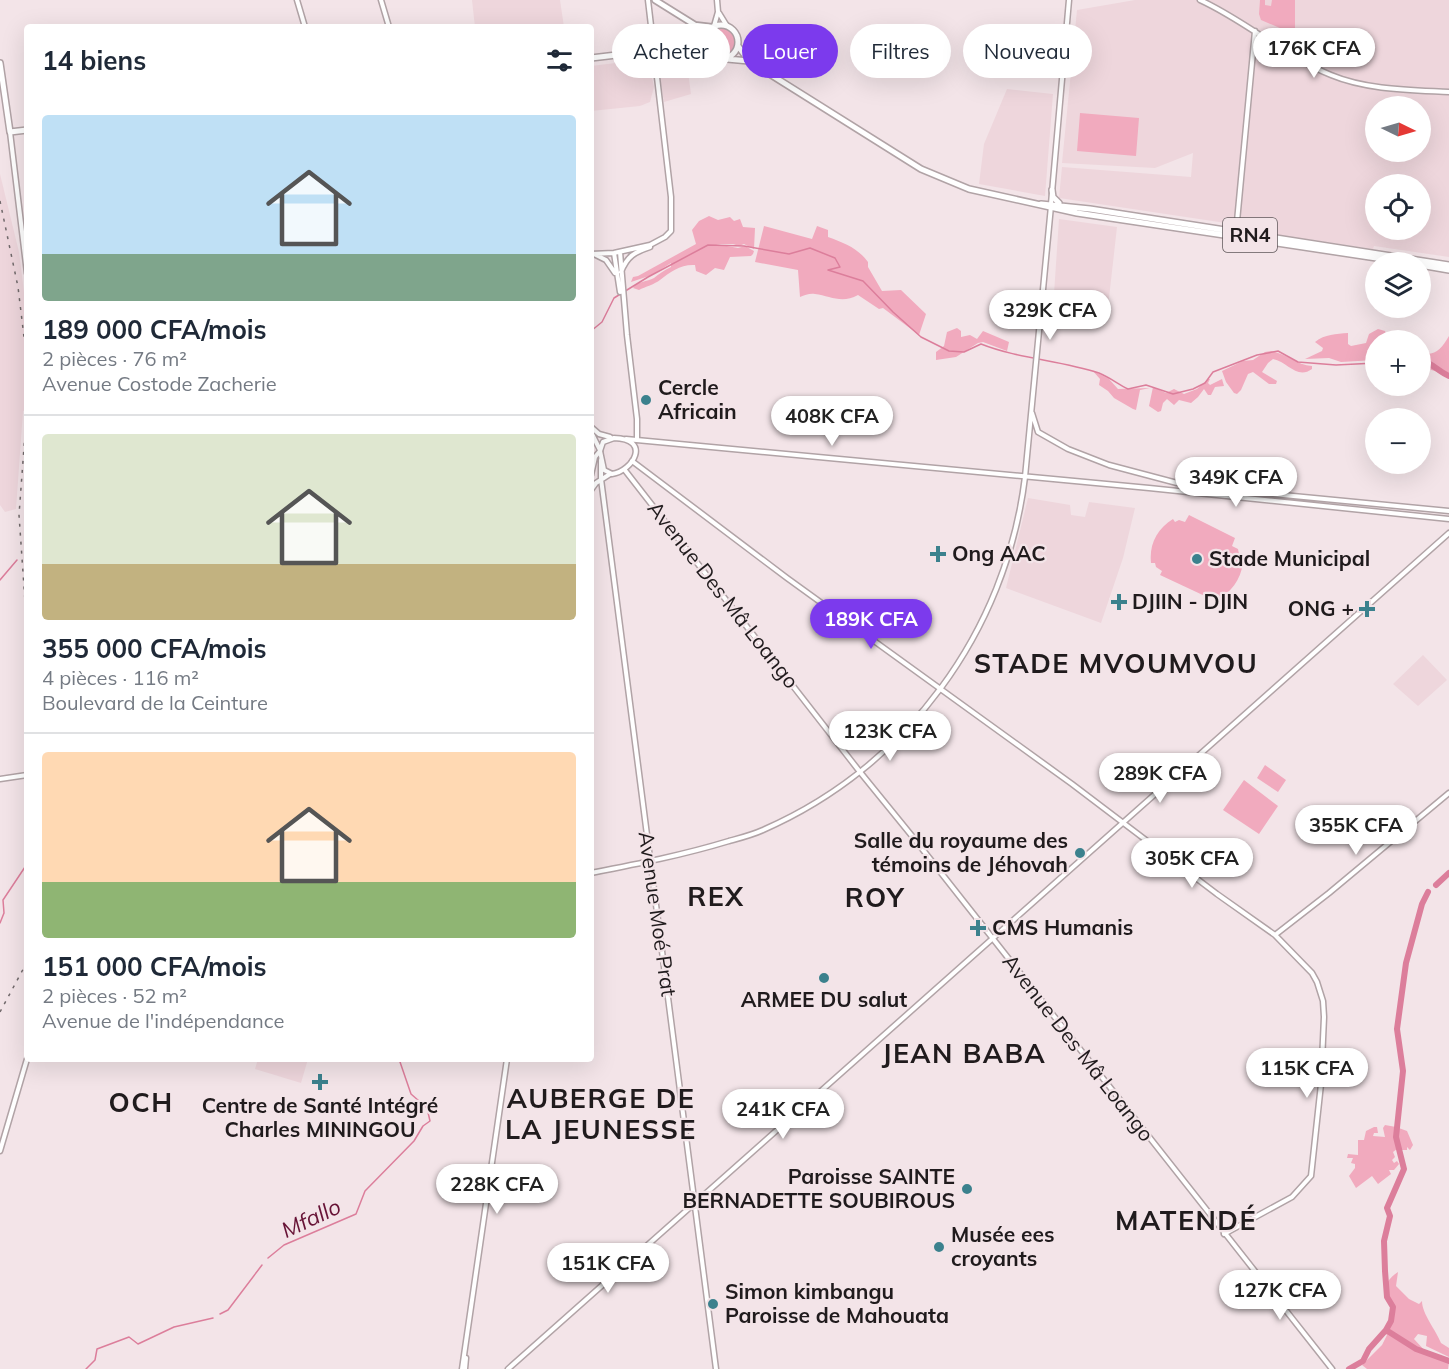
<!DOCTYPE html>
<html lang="fr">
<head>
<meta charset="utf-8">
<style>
	:root { --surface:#fff; --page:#f6f6f7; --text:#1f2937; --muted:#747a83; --line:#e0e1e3; --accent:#7c3aed }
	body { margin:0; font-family:Mulish,sans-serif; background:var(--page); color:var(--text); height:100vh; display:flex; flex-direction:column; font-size:22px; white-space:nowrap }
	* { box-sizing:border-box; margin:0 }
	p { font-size:20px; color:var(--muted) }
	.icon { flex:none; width:33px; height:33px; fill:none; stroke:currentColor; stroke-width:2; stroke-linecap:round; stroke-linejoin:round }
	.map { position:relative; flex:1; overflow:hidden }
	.side { position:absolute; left:24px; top:24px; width:570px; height:1038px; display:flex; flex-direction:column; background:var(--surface); border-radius:6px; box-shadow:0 6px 24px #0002 }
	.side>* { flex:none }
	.hud { position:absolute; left:612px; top:24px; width:570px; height:54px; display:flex; gap:12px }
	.needle { width:39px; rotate:95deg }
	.fabs { position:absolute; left:1365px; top:96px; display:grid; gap:12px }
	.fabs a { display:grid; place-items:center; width:66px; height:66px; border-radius:50%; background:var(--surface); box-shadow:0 6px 24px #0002; font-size:30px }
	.price { position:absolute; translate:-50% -51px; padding:0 14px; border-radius:21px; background:#fff; color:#222; font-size:20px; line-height:39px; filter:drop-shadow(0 2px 3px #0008) }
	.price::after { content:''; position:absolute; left:50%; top:36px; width:18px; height:14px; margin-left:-9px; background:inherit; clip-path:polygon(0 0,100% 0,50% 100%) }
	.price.on { background:var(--accent); color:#fff }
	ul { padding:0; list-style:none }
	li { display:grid; align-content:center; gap:12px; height:318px; padding:0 18px }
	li+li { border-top:2px solid var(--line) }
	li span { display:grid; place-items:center; height:186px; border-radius:6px; color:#555 }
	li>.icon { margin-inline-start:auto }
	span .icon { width:108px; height:108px; fill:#fffc; stroke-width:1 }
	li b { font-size:26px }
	h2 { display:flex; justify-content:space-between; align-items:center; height:72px; padding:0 18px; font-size:26px }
	.pill { padding:0 21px; border-radius:27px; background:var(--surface); box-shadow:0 6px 24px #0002; font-size:21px; line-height:54px }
	.pill.on { background:var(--accent); color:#fff }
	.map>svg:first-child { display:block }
	.built { fill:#eed6dc; fill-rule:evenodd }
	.green { fill:#f1aabe }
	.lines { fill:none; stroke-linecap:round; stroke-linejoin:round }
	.stream { stroke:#dc7e9b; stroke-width:1.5 }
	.river { stroke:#dc7e9b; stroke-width:6 }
	.tertiary-casing { stroke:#b1a3a6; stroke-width:7 }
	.secondary-casing { stroke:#b1a3a6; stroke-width:7 }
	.primary-casing { stroke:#b1a3a6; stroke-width:8 }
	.trunk-casing { stroke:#b1a3a6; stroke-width:8 }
	.tertiary { stroke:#fff; stroke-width:4 }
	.secondary { stroke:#fff; stroke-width:4 }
	.primary { stroke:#fff; stroke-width:4.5 }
	.trunk { stroke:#fff; stroke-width:5 }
	.rail { stroke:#71696b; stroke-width:1.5; stroke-dasharray:3 6; stroke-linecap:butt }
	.poi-dot { fill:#3b818d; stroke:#f3e4e8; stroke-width:2 }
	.labels { text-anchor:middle; stroke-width:4.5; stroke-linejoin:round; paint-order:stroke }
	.shield { fill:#f3e4e8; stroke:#5f575a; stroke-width:1.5 }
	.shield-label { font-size:20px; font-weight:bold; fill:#201b1d }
	.poi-label { font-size:21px; font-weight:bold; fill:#201b1d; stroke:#f3e4e8; text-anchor:start }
	.street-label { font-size:21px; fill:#201b1d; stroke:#f3e4e8 }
	.water-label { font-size:22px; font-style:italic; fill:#671336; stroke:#f3e4e8 }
	.district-label { font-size:27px; font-weight:bold; letter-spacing:1.5px; fill:#201b1d; stroke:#f3e4e8 }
</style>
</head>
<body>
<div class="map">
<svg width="1449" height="1369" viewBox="0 0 1449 1369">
	<rect width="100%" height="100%" fill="#f3e4e8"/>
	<path class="built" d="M472 0H560L564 27H475Z
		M1135 0H1449V257L1374 246 1373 249 1239 229V225L1059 198 1062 167 1191 177 1193 153 1155 168 1062 163 1077 10ZM1376 106H1420V152H1376ZM1376 184H1420V230H1376Z
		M686 57 691 94 664 102 657 59Z
		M648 59 654 87 650 102 640 106 591 111V66Z
		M1007 89 1053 94 1045 196 979 184 984 144Z
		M0 174 19 252 27 316V410L23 411 16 509 5 512 0 505Z
		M1059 219 1117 227 1108 307 1053 309Z
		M1028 498 1070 505 1071 515 1085 517 1089 502 1135 508 1123 558 1101 623 1006 588Z
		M1423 655 1447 680 1418 706 1393 684Z
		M258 1059H308L301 1083 255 1069Z"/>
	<path class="green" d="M1260 0H1265V5L1271 6 1272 0H1295V29L1292 32 1287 31 1261 20 1259 14Z
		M707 42a15 15 0 1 1 30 0a15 15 0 1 1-30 0Z
		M1080 113 1139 118 1136 156 1077 151Z
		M709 216 718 220 730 217 734 221 740 219 743 227 755 228 754 249 744 244 739 246 733 244H716L738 248 745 246 754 251 753 254 751 256 730 257 724 270 715 268 706 275 696 271 695 265C681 264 670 272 660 280 655 284 645 287 639 290L633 288C637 281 647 282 654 278 659 274 664 270 671 267V263L652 275 631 282 633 277 638 276 696 244 692 230 699 221Z
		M764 226 812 239 817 226 828 230V237C844 243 858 248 868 262V267L882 291 901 290 926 314 919 335 883 308 879 309 858 295C842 304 830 296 815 294 810 293 805 295 800 297L798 270 755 262Z
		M957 328 961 331V337L970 335 977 339 983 331 1009 342 1007 351 983 342 978 343 956 357 936 360V352L944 346 947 332Z
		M1378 329 1385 331 1389 340H1376L1375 360 1341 362 1329 358 1305 359 1322 351 1323 348 1315 342C1325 334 1336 334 1348 333V344L1351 346 1366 343 1369 334Z
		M1449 336V378L1435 371 1421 367V353C1436 356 1441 349 1449 336Z
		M1271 351C1287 354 1297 365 1312 366V369C1297 380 1288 362 1273 359L1268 363 1262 372 1277 381 1276 384H1269L1253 372 1248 374 1241 390 1237 394 1234 393 1226 382 1222 371 1243 361 1253 360 1265 352Z
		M1092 370 1109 379 1118 389 1150 388 1140 390 1136 410 1133 409 1114 398 1108 391 1099 385 1100 379Z
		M1208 379H1210L1208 383 1210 385 1222 379 1224 386 1215 387 1211 395H1208L1204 389 1198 397 1191 403 1179 400 1174 405 1167 399 1163 403 1161 411 1158 412 1149 406 1153 387 1166 393 1174 389 1184 394 1197 389Z
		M1189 515 1235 538 1232 546 1238 549 1239 554H1243C1244 573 1236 587 1221 598L1218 594 1214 596 1209 593 1207 597 1160 575 1162 571 1156 567 1155 563H1151C1149 544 1157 529 1173 519L1175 522 1179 520 1185 522Z
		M1265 765 1286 780 1278 792 1257 778Z
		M1244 780 1278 806 1259 834 1223 810Z
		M1385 1125 1396 1127 1407 1131 1413 1145 1410 1150 1407 1147V1150H1401L1400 1154 1397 1149 1393 1152 1395 1157 1392 1160 1394 1163 1397 1161 1399 1164 1394 1170H1389L1391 1174 1378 1184 1372 1176 1356 1188 1349 1176 1355 1168V1164L1351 1163 1353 1158H1347L1348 1154 1358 1155V1140H1364L1366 1131 1374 1127H1377L1378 1133H1374L1373 1136 1385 1137 1383 1128Z
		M1398 1272 1396 1286 1409 1299 1419 1304 1422 1301C1422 1314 1436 1330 1441 1343L1449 1348V1357L1426 1346 1427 1336 1418 1334 1414 1339 1426 1352 1449 1362 1448 1369H1367L1362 1365 1382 1345 1387 1335 1384 1332C1388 1326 1392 1318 1392 1310 1392 1294 1375 1288 1398 1272Z"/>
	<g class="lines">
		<path class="stream" d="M591 331 602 322 614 298 648 277 708 245 744 246 789 254 810 248 835 258 840 267 828 270 863 281 893 312 921 337 949 351 964 352 981 344C1019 359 1060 360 1099 373 1109 377 1118 384 1128 389L1146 385 1173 394 1193 389 1205 383 1213 372 1257 355 1278 351 1298 362 1336 365 1376 363
			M0 580 17 560
			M0 923 4 913 3 900 27 864
			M268 1258 284 1245 356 1214 365 1191 414 1141 423 1126 430 1121 427 1108 411 1094 399 1059
			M220 1314 228 1310 262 1265
			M86 1369 95 1360 97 1349 129 1337 138 1344 174 1327 213 1318"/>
		<path class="river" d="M1420 360C1433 363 1437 371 1449 376
			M1436 885 1449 873
			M1386 1330 1416 1349 1449 1361
			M1349 1369 1363 1361 1369 1349 1386 1330 1391 1321 1393 1307 1387 1297 1385 1271 1384 1241 1390 1216 1387 1208 1404 1169 1396 1137 1403 1071 1397 1029 1406 963 1422 904 1428 892"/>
		<defs>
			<path id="tertiary" d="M381 0 389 27
				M1200 0C1246 21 1284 56 1331 75 1367 90 1411 90 1449 92
				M719 13 727 26
				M714 26 718 12 717 0
				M10 132 27 273
				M1051 204 1069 0
				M1236 232 1255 31
				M620 252 627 335 637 419V439
				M614 253 620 292
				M591 254 614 253 650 245 665 237 671 231V197L648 0
				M594 254 606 260 615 273
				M621 272C627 256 635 252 650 247
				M601 460V479L716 1369
				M632 461 787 578 1072 784 1217 894 1275 935 1312 973 1317 982 1323 1001 1324 1017 1321 1084 1311 1176 1292 1197 1224 1234
				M591 475 595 457 600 451
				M591 490 596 483 610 474
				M0 779 27 775
				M591 873C637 864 683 855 729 841 740 838 752 835 763 830 907 767 1006 632 1025 477
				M1275 935 1329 893 1449 793
				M0 1151 27 1059
				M462 1369 507 1059
				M465 1369 466 1358
				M508 1369 1449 533"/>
			<path id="secondary" d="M297 0 305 27
				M1032 413 1038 432 1068 449 1109 465 1177 483 1222 489 1449 511
				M591 427 599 434 610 437
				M591 432 600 450
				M614 438C652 439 633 471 612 474L604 470 600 451 603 442Z
				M626 439 1149 488 1449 519
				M624 469 860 772 912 836 1332 1369
				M1025 477 1051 206"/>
			<path id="primary" d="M655 0 695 25 712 27
				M697 27 705 36"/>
			<path id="trunk" d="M704 42a17 17 0 1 1 34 0a17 17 0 1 1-34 0Z
				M738 46 749 61 921 169 969 189 1077 213 1403 262
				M591 58 693 46 706 51
				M727 59 749 61
				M0 63 10 132 27 130
				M1052 190 1053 197 1059 203
				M1041 204 1090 209 1449 265
				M1420 265 1449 270"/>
		</defs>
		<use href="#tertiary" class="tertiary-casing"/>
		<use href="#secondary" class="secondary-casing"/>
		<use href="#primary" class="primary-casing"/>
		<use href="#trunk" class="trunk-casing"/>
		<use href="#tertiary" class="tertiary"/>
		<use href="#secondary" class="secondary"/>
		<use href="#primary" class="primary"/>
		<use href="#trunk" class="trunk"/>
		<path class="rail" d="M0 201 18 287 27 362
			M27 407 19 515 27 630
			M0 1012 27 962"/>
	</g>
	<g class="poi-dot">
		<circle cx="646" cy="400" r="6"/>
		<path d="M935 545h6v6h6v6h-6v6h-6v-6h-6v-6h6z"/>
		<circle cx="1197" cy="559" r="6"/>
		<path d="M1116 593h6v6h6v6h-6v6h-6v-6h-6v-6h6z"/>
		<path d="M1364 600h6v6h6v6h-6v6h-6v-6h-6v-6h6z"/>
		<circle cx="1080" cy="853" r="6"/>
		<path d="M975 919h6v6h6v6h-6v6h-6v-6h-6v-6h6z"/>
		<circle cx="824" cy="978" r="6"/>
		<path d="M317 1073h6v6h6v6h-6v6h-6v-6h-6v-6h6z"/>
		<circle cx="967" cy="1189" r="6"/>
		<circle cx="939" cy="1247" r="6"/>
		<circle cx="713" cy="1304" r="6"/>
	</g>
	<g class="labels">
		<rect class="shield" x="1223" y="218" width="54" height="34" rx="4.5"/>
		<g class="shield-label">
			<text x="1250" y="242">RN4</text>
		</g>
		<g class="poi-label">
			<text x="658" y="395">Cercle<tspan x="658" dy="24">Africain</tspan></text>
			<text x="952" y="561">Ong AAC</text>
			<text x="1209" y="566">Stade Municipal</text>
			<text x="1132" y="609">DJIIN - DJIN</text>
			<text x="1354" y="616" text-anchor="end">ONG +</text>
			<text x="1068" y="848" text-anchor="end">Salle du royaume des<tspan x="1068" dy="24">témoins de Jéhovah</tspan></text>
			<text x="992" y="935">CMS Humanis</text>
			<text x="824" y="1007" text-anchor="middle">ARMEE DU salut</text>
			<text x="320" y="1113" text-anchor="middle">Centre de Santé Intégré<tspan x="320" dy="24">Charles MININGOU</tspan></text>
			<text x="955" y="1184" text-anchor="end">Paroisse SAINTE<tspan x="955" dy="24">BERNADETTE SOUBIROUS</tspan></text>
			<text x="951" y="1242">Musée ees<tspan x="951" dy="24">croyants</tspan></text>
			<text x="725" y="1299">Simon kimbangu<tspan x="725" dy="24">Paroisse de Mahouata</tspan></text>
		</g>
		<g class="street-label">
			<text transform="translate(723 595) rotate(52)" y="7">Avenue Des Mâ Loango</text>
			<text transform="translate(657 914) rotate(82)" y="7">Avenue Moé Prat</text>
			<text transform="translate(1078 1048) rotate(52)" y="7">Avenue Des Mâ Loango</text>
		</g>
		<g class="water-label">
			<text transform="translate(311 1218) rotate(-25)" y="8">Mfallo</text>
		</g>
		<g class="district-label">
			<text x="1116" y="673">STADE MVOUMVOU</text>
			<text x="716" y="906">REX</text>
			<text x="875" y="907">ROY</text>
			<text x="964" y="1063">JEAN BABA</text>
			<text x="601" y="1108">AUBERGE DE<tspan x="601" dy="31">LA JEUNESSE</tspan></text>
			<text x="141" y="1112">OCH</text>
			<text x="1186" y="1230">MATENDÉ</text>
		</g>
	</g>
</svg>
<div class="fabs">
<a><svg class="needle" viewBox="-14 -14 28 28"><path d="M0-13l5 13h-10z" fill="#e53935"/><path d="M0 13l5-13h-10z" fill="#747a83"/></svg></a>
<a><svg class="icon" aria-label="locate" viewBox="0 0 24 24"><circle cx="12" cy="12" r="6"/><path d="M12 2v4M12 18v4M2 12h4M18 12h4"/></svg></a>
<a><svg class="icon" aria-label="layers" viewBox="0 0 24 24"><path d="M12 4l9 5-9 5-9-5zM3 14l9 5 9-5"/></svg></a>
<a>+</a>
<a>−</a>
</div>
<b class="price" style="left:1314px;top:79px">176K CFA</b>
<b class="price" style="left:1050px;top:341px">329K CFA</b>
<b class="price" style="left:832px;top:447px">408K CFA</b>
<b class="price" style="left:1236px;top:508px">349K CFA</b>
<b class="price on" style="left:871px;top:650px">189K CFA</b>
<b class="price" style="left:890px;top:762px">123K CFA</b>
<b class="price" style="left:1160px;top:804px">289K CFA</b>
<b class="price" style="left:1356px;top:856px">355K CFA</b>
<b class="price" style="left:1192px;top:889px">305K CFA</b>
<b class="price" style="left:1307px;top:1099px">115K CFA</b>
<b class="price" style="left:783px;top:1140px">241K CFA</b>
<b class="price" style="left:497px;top:1215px">228K CFA</b>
<b class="price" style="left:608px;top:1294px">151K CFA</b>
<b class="price" style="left:1280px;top:1321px">127K CFA</b>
<div class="hud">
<a class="pill">Acheter</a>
<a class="pill on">Louer</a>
<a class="pill">Filtres</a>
<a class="pill">Nouveau</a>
</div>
<section class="side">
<h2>14 biens<svg class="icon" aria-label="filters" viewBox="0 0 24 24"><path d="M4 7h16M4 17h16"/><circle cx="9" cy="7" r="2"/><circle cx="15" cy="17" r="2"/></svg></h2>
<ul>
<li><span style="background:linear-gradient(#bfe0f5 75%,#7fa58c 0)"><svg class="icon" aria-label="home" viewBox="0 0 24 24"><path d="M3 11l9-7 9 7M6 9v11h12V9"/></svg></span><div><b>189 000 CFA/mois</b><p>2 pièces · 76 m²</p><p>Avenue Costode Zacherie</p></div></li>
<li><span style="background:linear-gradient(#dfe7d0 70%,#c2b280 0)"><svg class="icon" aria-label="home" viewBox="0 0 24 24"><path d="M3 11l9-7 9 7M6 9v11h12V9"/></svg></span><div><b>355 000 CFA/mois</b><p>4 pièces · 116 m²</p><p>Boulevard de la Ceinture</p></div></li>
<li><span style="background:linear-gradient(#ffd9b3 70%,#8fb573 0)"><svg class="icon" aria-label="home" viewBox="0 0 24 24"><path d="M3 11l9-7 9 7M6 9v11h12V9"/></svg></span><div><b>151 000 CFA/mois</b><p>2 pièces · 52 m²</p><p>Avenue de l'indépendance</p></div></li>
</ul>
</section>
</div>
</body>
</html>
